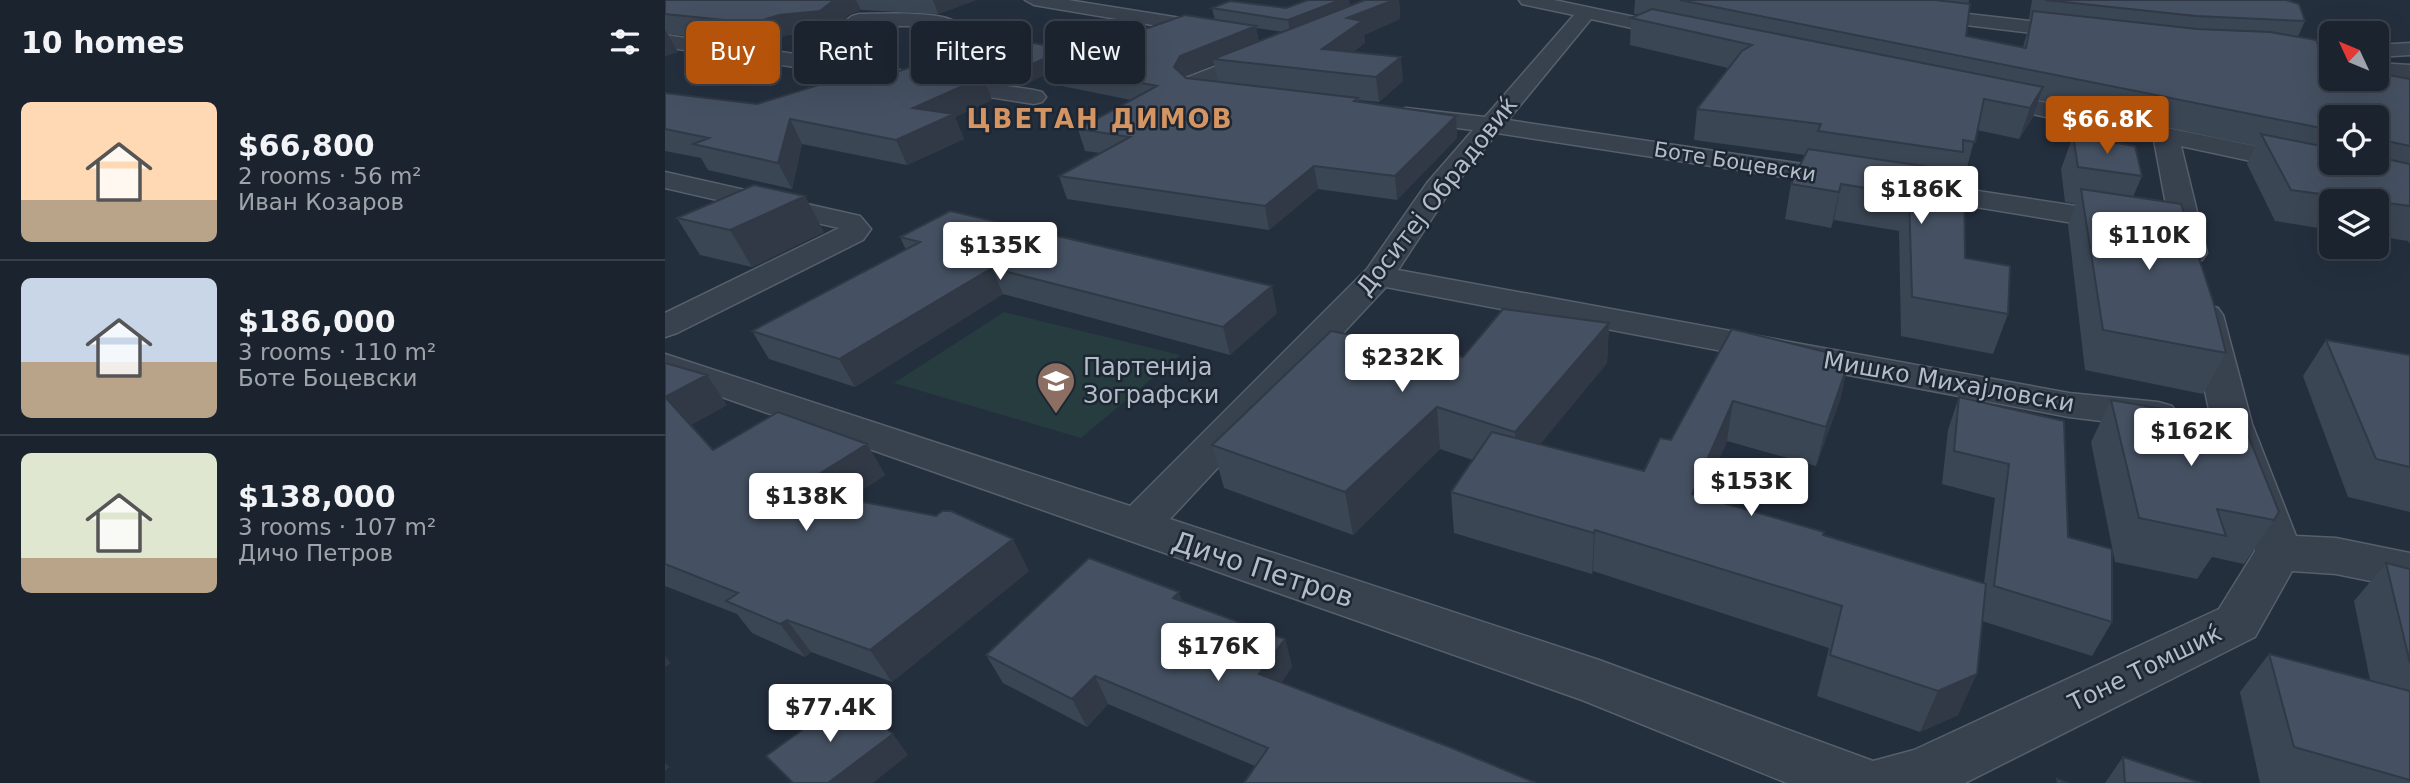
<!DOCTYPE html>
<html lang="en">
<head>
<meta charset="utf-8">
<style>
	:root { --surface:#1b232e; --page:#282f3a; --text:#f1f3f6; --muted:#a0a4aa; --line:#39404a; --accent:#b45309 }
	body { margin:0; font-family:"DejaVu Sans",sans-serif; background:var(--page); color:var(--text); height:100vh; display:flex; flex-direction:column; font-size:26px; white-space:nowrap }
	* { box-sizing:border-box; margin:0 }
	p { font-size:23px; color:var(--muted) }
	.icon { flex:none; width:38px; height:38px; fill:none; stroke:currentColor; stroke-width:2; stroke-linecap:round; stroke-linejoin:round }
	.map { position:relative; flex:1; overflow:hidden }
	.panel { display:flex; flex-direction:column; background:var(--surface); width:665px }
	.panel>* { flex:none }
	.banner { position:absolute; left:21px; top:21px; width:665px; height:63px; display:flex; gap:14px }
	.needle { width:46px; rotate:314deg }
	.controls { position:absolute; left:1654px; top:21px; display:grid; gap:14px }
	.controls a { display:grid; place-items:center; width:70px; height:70px; border-radius:10px; background:var(--surface); box-shadow:0 7px 28px #0002,0 0 0 2px var(--line); font-size:35px }
	.price { position:absolute; translate:-50% -60px; padding:0 16px; border-radius:7px; background:#fff; color:#222; font-size:23px; line-height:46px; filter:drop-shadow(0 2px 4px #0008) }
	.price::after { content:''; position:absolute; left:50%; top:42px; width:21px; height:16px; margin-left:-10px; background:inherit; clip-path:polygon(0 0,100% 0,50% 100%) }
	.price.on { background:var(--accent); color:#fff }
	ul { padding:0; list-style:none }
	li { display:flex; align-items:center; gap:21px; height:175px; padding:0 21px }
	li+li { border-top:2px solid var(--line) }
	li span { display:grid; place-items:center; flex:none; width:196px; height:140px; border-radius:10px; color:#555 }
	li>.icon { margin-inline-start:auto }
	span .icon { width:84px; height:84px; fill:#fffc; stroke-width:1 }
	li b { font-size:30px }
	h2 { display:flex; justify-content:space-between; align-items:center; height:84px; padding:0 21px; font-size:30px }
	.chip { padding:0 24px; border-radius:10px; background:var(--surface); box-shadow:0 7px 28px #0002,0 0 0 2px var(--line); font-size:24px; line-height:63px }
	.chip.on { background:var(--accent); color:#fff }
	main { display:flex; flex:1; min-height:0 }
	.map>svg:first-child { display:block }
	.green { fill:#263c3f }
	.lines { fill:none; stroke-linecap:round; stroke-linejoin:round }
	.minor-casing { stroke:#565f6c; stroke-width:3 }
	.tertiary-casing { stroke:#565f6c; stroke-width:3 }
	.minor { fill:#38414e; fill-rule:evenodd }
	.tertiary { fill:#38414e; fill-rule:evenodd }
	.wall { fill:#3b4654; fill-rule:evenodd }
	.shaded-wall { fill:#303945 }
	.building { fill:#455162; stroke:#303945; stroke-width:2 }
	.labels { text-anchor:middle; stroke-width:5; stroke-linejoin:round; paint-order:stroke }
	.far-street-label { font-size:21px; fill:#b4bcc9; stroke:#1d2633 }
	.street-label { font-size:24px; fill:#b4bcc9; stroke:#1d2633 }
	.poi-label { font-size:24px; fill:#b4bcc9; stroke:#1d2633; text-anchor:start }
	.far-district-label { font-size:26px; font-weight:bold; letter-spacing:2px; fill:#d59563; stroke:#1d2633 }
	.near-street-label { font-size:28px; fill:#b4bcc9; stroke:#1d2633 }
</style>
</head>
<body>
<main>
<section class="panel">
<h2>10 homes<svg class="icon" aria-label="filters" viewBox="0 0 24 24"><path d="M4 7h16M4 17h16"/><circle cx="9" cy="7" r="2"/><circle cx="15" cy="17" r="2"/></svg></h2>
<ul>
<li><span style="background:linear-gradient(#ffd9b3 70%,#b9a48a 0)"><svg class="icon" aria-label="home" viewBox="0 0 24 24"><path d="M3 11l9-7 9 7M6 9v11h12V9"/></svg></span><div><b>$66,800</b><p>2 rooms · 56 m²</p><p>Иван Козаров</p></div></li>
<li><span style="background:linear-gradient(#c9d6e8 60%,#b9a48a 0)"><svg class="icon" aria-label="home" viewBox="0 0 24 24"><path d="M3 11l9-7 9 7M6 9v11h12V9"/></svg></span><div><b>$186,000</b><p>3 rooms · 110 m²</p><p>Боте Боцевски</p></div></li>
<li><span style="background:linear-gradient(#dfe7d0 75%,#b9a48a 0)"><svg class="icon" aria-label="home" viewBox="0 0 24 24"><path d="M3 11l9-7 9 7M6 9v11h12V9"/></svg></span><div><b>$138,000</b><p>3 rooms · 107 m²</p><p>Дичо Петров</p></div></li>
</ul>
</section>
<div class="map">
<svg width="1745" height="783" viewBox="0 0 1745 783">
	<rect width="100%" height="100%" fill="#242f3e"/>
	<path class="green" d="M339 312 515 355 416 438 229 383Z"/>
	<g class="lines">
		<defs>
			<path id="minor" d="M360 0H403L553 24 563 30 553 36 369 5Z
				M854 0H889L1017 27 1024 29 1027 33 1024 37 1017 39 926 19 843 120 1184 171 1194 173 1198 179 1194 185 1184 187 832 133 783 194 733 270 1404 393 1493 402 1507 406 1513 415 1507 424 1493 428 1404 417 721 287 505 519 934 660 1208 761 1249 750 1554 609 1590 551 1547 424 1524 315 1529 308 1541 305 1553 308 1558 315 1587 424 1631 536 1671 538 1745 553V589L1671 574 1627 571 1590 637 1300 783H1122L917 700 0 377V354L465 506 702 269 762 183 808 130 732 120 729 115 732 110 741 108 820 117 909 15 857 4Z
				M194 14C214 14 281 10 293 24L283 30 250 26H199L159 59 369 90 377 92 381 97 377 102 369 104 0 47V35L137 55 187 16Z
				M600 47 607 49 610 53 607 57 543 85 575 90 579 95 575 100C559 104 526 102 516 87L521 78Z
				M1712 63 1745 65V79L1712 75Z
				M1319 90 1637 156 1646 158 1650 164 1646 170 1637 172 1516 146 1542 253 1537 260 1526 262 1515 260 1510 253 1489 140 1311 102 1307 97 1311 92Z
				M0 172 195 216 206 229 198 240 12 333 0 337V313L174 228 0 188Z
				M1247 181 1457 213 1467 216 1472 222 1467 228 1457 231 1237 195 1233 189 1237 183Z"/>
			<path id="tertiary" d="M1250 8 1416 27 1423 29 1426 33 1423 37 1416 39 1243 18 1241 14Z
				M1745 43V55L1712 57V45Z
				M1605 45 1666 46V58L1598 55 1595 51 1598 47Z"/>
		</defs>
		<use href="#minor" class="minor-casing"/>
		<use href="#tertiary" class="tertiary-casing"/>
		<use href="#minor" class="minor"/>
		<use href="#tertiary" class="tertiary"/>
	</g>
	<path class="wall" d="M0 0H311L273 14 196 10 185 14 164 31 123 35 98 44 3 34 13 52 0 56Z
		M643 0H684L685 6 700 0H734L735 19 699 35 700 43 688 52 738 81 714 102 693 100V102L791 116 792 138 732 200 653 189 604 230 402 199 394 176 435 153 420 151 413 129 466 100 387 84 384 73 357 86 319 80 327 100 290 117 299 139 242 165 137 144 127 189 43 170 36 158 0 151V93L92 104 234 71 290 73 285 61 403 56 550 20 547 8H621ZM591 28 618 32 594 42ZM549 64 553 82 521 78 519 77Z
		M970 0H1304L1301 36 1358 47 1366 19H1364L1367 0H1621L1640 21 1633 37 1661 65 1745 79V244L1743 241 1712 236V201H1666V230L1610 221 1582 164 1590 146 1373 100 1368 117 1354 139 1312 130 1300 175 1299 174 1300 258 1343 314 1328 354 1236 336 1234 231 1169 220 1166 228 1120 219 1126 184 1140 155 1029 140 1032 109 1063 68 965 45 966 18 974 14H969ZM1666 117H1712V163H1666Z
		M1408 136 1477 176 1468 197 1561 353 1538 394 1420 370 1403 225 1411 204 1400 202 1396 169Z
		M12 218 159 232 87 267 35 255Z
		M235 237 612 313 565 355 338 294 190 387 104 359 87 331 241 250Z
		M944 323 942 363 875 444 979 471 1006 440 1067 329 1176 397 1151 466 1062 441 1038 497 1158 535 1319 583 1330 498 1277 484 1283 430 1294 397 1403 537 1447 622 1427 656 1317 621 1293 715 1255 732 1152 696 1164 648 928 571 927 574 789 533 786 492 808 460 775 449 688 535 559 488 547 445 798 357Z
		M1661 340 1745 355V512L1683 497 1638 376Z
		M0 363 62 405 26 425 48 450 202 444 220 475 184 499 364 571 227 682 146 652 140 657 87 633 72 614 0 586Z
		M1446 400 1609 520 1579 564 1547 557 1532 579 1450 562 1426 442Z
		M1721 563 1745 569V783H1595L1575 692 1604 654 1705 680 1689 601Z
		M517 601 620 639 627 667 616 683 787 748 590 766 443 704 422 727 338 683 321 655Z
		M1458 757 1536 783H1440Z"/>
	<path class="shaded-wall" d="M169 0H191L196 10 185 14 164 31 123 35 98 44 88 23Z
		M268 0H311L273 14Z
		M675 0H684L686 9 625 33 623 20Z
		M729 0H734L735 19 699 35 700 43 660 73 657 49 682 18Z
		M591 26 594 45 548 59 549 64 520 76 513 87 509 67 515 56Z
		M0 31H1L13 52 0 56Z
		M401 49 405 63 381 64 384 73 357 86 352 71Z
		M736 57 738 81 714 102 711 77Z
		M318 77 327 100 290 117 299 139 242 165 231 140 248 108Z
		M1378 87 1368 117 1354 139 1365 108Z
		M791 116 792 138 732 200 730 176Z
		M125 119 137 144 127 189 113 163Z
		M649 166 653 189 604 230 600 206Z
		M1176 184 1169 220 1166 228 1174 192Z
		M140 196 159 232 87 267 65 230Z
		M327 268 338 294 190 387 174 359Z
		M607 286 612 313 565 355 558 327Z
		M944 323 942 363 851 474 850 432Z
		M1185 358 1176 397 1151 466 1161 427Z
		M42 375 62 405 22 427 0 397Z
		M1068 401 1062 441 1022 535 1027 494Z
		M772 407 775 449 688 535 680 492Z
		M202 444 220 475 152 521 130 489Z
		M930 530 928 571 927 574 929 533Z
		M348 539 364 571 227 682 205 650Z
		M514 592 524 620 508 598Z
		M122 620 146 652 140 657 115 624Z
		M620 639 627 667 602 702 594 674Z
		M0 656 6 663 0 667Z
		M1312 674 1293 715 1255 732 1273 691Z
		M430 676 443 704 422 727 407 699Z
		M228 734 243 755 208 783H163Z
		M0 763 5 767 0 771Z"/>
	<path class="building" d="M0 0H169L155 11 114 15 88 23 0 14Z
		M643 0H675L623 20 547 8 565 1 621 8Z
		M700 0H729L682 18 697 21 657 49 736 57 711 77 548 59Z
		M1015 0H1270L1305 4 1301 36 1361 48 1368 11 1532 29 1605 32 1651 40 1661 65 1666 66V79H1712V73L1745 79V146L1712 139V117H1666V130Z
		M1380 0H1621L1634 4 1640 21 1531 16Z
		M987 9 1378 87 1365 108 1319 99 1310 142 1298 140V152L1153 131 1156 124 1032 109 1077 51 1087 45 966 18Z
		M520 15 591 26 515 56 509 67 521 78 693 98 689 101 791 116 730 176 649 166 600 206 394 176 465 137 413 129 492 86 381 64Z
		M347 39 401 49 352 71 285 61Z
		M215 66 234 71 246 67 318 77 248 108 289 114 231 140 125 119 113 163 28 144 44 138 0 129V93L92 104Z
		M1596 134 1666 148V163H1712V157L1745 164V206L1626 190Z
		M1408 136 1470 146 1477 176 1413 167Z
		M1143 149 1299 172 1300 258 1345 266 1343 314 1247 297 1244 195 1176 184 1174 192 1126 184Z
		M89 185 140 196 65 230 12 218Z
		M1416 189 1516 204 1548 301 1561 353 1438 330Z
		M285 211 607 286 558 327 327 268 174 359 87 331 255 242 235 237Z
		M838 309 944 323 850 432 772 407 680 492 547 445 666 331 798 357Z
		M1067 329 1185 358 1161 427 1068 401 1027 494 1159 532 1158 535 1321 584 1312 674 1273 691 1165 655 1177 606 930 530 929 533 786 492 827 432 979 471 995 438 1006 440Z
		M1661 340 1745 355V467L1711 459Z
		M0 363 42 375 0 397Z
		M0 397 48 450 113 412 202 444 130 489 271 516 277 511H286L348 539 205 650 122 620 115 624 61 601 73 593 0 564Z
		M1294 397 1399 421 1403 537 1447 549V622L1329 586 1344 464 1289 451Z
		M1446 400 1578 423 1614 512 1609 520 1552 509 1561 536 1474 518Z
		M424 558 514 592 508 598 620 639 594 674 787 748 871 783H579L603 748 430 676 407 699 321 655Z
		M1721 563 1745 569V663Z
		M1604 654 1745 691V780L1629 747Z
		M184 696 228 734 163 783H125L127 782 101 756Z
		M1458 757 1536 783H1460Z
		M1392 779 1403 783H1392Z"/>
	<defs>
		<symbol id="school-pin" viewBox="-11 -11 22 30"><path d="M0 17L-7.5 6A9.5 9.5 0 1 1 7.5 6Z" fill="#8d6e63" stroke="#1d2633"/><path d="M0-5L7-2L0 1L-7-2ZM-4 1L0 2.5L4 1V4Q0 6-4 4Z" fill="#fff"/></symbol>
	</defs>
	<g fill-rule="evenodd">
		<use href="#school-pin" x="369" y="359" width="44" height="60"/>
	</g>
	<g class="labels">
		<g class="far-street-label">
			<text transform="translate(1070 162) rotate(9)" y="7">Боте Боцевски</text>
		</g>
		<g class="street-label">
			<text transform="translate(772 196) rotate(-52)" y="8">Доситеј Обрадовиќ</text>
			<text transform="translate(1284 382) rotate(10)" y="8">Мишко Михајловски</text>
			<text transform="translate(1480 668) rotate(-26)" y="8">Тоне Томшиќ</text>
		</g>
		<g class="poi-label">
			<text x="418" y="375">Партенија<tspan x="418" dy="28">Зографски</tspan></text>
		</g>
		<g class="far-district-label">
			<text x="435" y="128">ЦВЕТАН ДИМОВ</text>
		</g>
		<g class="near-street-label">
			<text transform="translate(598 569) rotate(18)" y="10">Дичо Петров</text>
		</g>
	</g>
</svg>
<div class="controls">
<a><svg class="needle" viewBox="-14 -14 28 28"><path d="M0-13l5 13h-10z" fill="#e53935"/><path d="M0 13l5-13h-10z" fill="#a0a4aa"/></svg></a>
<a><svg class="icon" aria-label="locate" viewBox="0 0 24 24"><circle cx="12" cy="12" r="6"/><path d="M12 2v4M12 18v4M2 12h4M18 12h4"/></svg></a>
<a><svg class="icon" aria-label="layers" viewBox="0 0 24 24"><path d="M12 4l9 5-9 5-9-5zM3 14l9 5 9-5"/></svg></a>
</div>
<b class="price on" style="left:1442px;top:156px">$66.8K</b>
<b class="price" style="left:1256px;top:226px">$186K</b>
<b class="price" style="left:1484px;top:272px">$110K</b>
<b class="price" style="left:335px;top:282px">$135K</b>
<b class="price" style="left:737px;top:394px">$232K</b>
<b class="price" style="left:1526px;top:468px">$162K</b>
<b class="price" style="left:1086px;top:518px">$153K</b>
<b class="price" style="left:141px;top:533px">$138K</b>
<b class="price" style="left:553px;top:683px">$176K</b>
<b class="price" style="left:165px;top:744px">$77.4K</b>
<div class="banner">
<a class="chip on">Buy</a>
<a class="chip">Rent</a>
<a class="chip">Filters</a>
<a class="chip">New</a>
</div>
</div>
</main>
</body>
</html>
